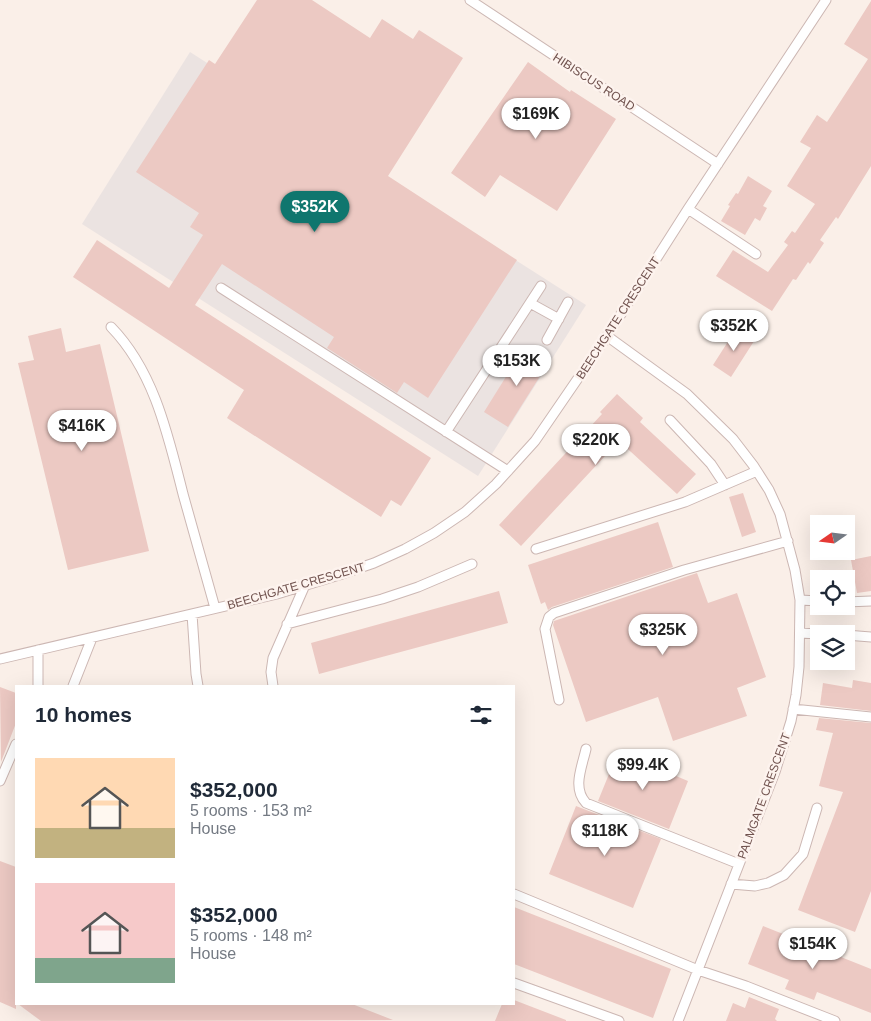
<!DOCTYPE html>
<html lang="en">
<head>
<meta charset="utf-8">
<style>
	:root { --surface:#fff; --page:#f6f6f7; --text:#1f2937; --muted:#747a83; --accent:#0f766e }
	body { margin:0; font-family:Helvetica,sans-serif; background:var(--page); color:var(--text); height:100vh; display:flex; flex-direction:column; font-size:19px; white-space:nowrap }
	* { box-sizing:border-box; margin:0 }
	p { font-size:16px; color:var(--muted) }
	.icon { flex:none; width:28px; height:28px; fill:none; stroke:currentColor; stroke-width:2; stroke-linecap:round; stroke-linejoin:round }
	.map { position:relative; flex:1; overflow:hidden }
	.details { position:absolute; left:15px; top:685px; width:500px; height:320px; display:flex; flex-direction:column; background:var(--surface); border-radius:0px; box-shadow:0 5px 20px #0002 }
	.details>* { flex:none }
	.needle { width:32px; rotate:256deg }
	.tools { position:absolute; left:810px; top:515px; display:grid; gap:10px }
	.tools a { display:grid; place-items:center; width:45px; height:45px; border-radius:0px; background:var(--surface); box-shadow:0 5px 20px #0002; font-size:25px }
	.price { position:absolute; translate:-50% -42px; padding:0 11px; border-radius:18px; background:#fff; color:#222; font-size:16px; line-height:32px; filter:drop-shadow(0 1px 2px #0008) }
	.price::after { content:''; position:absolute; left:50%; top:30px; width:15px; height:11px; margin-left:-8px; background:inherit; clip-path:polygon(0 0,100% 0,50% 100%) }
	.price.current { background:var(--accent); color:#fff }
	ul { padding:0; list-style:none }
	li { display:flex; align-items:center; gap:15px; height:125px; padding:0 20px }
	li span { display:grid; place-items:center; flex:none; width:140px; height:100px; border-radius:0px; color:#555 }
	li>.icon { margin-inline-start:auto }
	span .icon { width:60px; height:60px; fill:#fffc; stroke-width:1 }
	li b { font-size:21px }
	h2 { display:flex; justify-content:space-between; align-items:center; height:60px; padding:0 20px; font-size:21px }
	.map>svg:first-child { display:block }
	.industrial { fill:#ebe3e1 }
	.building { fill:#ecc9c3 }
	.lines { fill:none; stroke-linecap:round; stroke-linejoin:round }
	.lane-casing { stroke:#ccb7b3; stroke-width:11 }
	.lane { stroke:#fff; stroke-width:9 }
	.labels { text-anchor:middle; stroke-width:5; stroke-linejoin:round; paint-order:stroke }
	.street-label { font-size:12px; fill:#71534f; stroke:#fdf3ee }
</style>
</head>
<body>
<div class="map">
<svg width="871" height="1021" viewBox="0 0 871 1021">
	<rect width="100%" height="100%" fill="#faefe8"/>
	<path class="industrial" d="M190 52 586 305 478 476 82 224Z"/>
	<path class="building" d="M257 0H312L370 38 382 19 413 39 419 30 463 58 388 176 517 260 428 398 404 382 397 393 327 348 334 337 222 264 195 305 431 458 401 506 391 500 381 517 227 418 244 390 73 277 97 240 169 288 203 235 190 227 199 213 136 172 209 60 215 64Z
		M871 1V166L838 219 836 217 820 240 824 243 810 264 808 262 796 280 793 279 772 311 716 276 733 250 768 272 788 245 784 242 792 231 795 233 815 204 787 186 811 148 800 142 817 115 827 122 868 59 844 44Z
		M528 62 570 92 571 90 616 119 557 211 500 175 485 197 451 173Z
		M748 176 772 191 763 206 767 208 760 221 755 218 745 235 721 221 730 206 728 205 736 193 738 194Z
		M738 326 756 338 731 377 713 365Z
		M61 328 66 352 100 344 149 551 68 570 18 363 34 360 28 336Z
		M525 346 549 362 508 427 484 412Z
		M617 394 643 418 640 422 696 474 677 494 619 441 521 546 499 525 602 414 600 412Z
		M743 493 756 532 742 537 729 497Z
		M658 522 673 567 552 607 548 610 545 602 541 604 528 565Z
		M871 556V591L857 593 851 560Z
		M697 573 708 603 737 593 766 677 737 688 747 716 673 741 658 697 586 722 553 625 554 621Z
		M499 591 508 623 319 674 311 643Z
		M853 680 871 683V711L820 705 823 683 852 688Z
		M0 687 16 693V723L1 762Z
		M819 718 871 723V891L855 932 798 910 843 792 819 786 833 733 816 730Z
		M618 752 688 781 669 829 598 801Z
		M576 806 661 839 633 908 549 874Z
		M0 861 16 867V1009L0 1002Z
		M514 907 671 969 653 1018 514 964Z
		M763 926 871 969V1013L817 992 814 1000 785 989 789 980 748 964Z
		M749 997 779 1009 775 1019 777 1021H726L733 1003 745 1008Z
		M514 1000 566 1020V1021H495L502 1004H514Z
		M18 1004H352L393 1020 41 1021Z"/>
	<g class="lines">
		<defs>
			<path id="lane" d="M470 0 718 164
				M688 209 756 254
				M221 288 508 471
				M530 303 559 319
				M111 327C154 371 168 435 183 494 194 532 204 570 215 608
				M607 336 687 394 733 439 753 465 769 490 780 514 795 570 800 600 799 667 796 695 791 721 775 772 678 1021
				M547 340 568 302
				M670 420 711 464 725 485
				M446 432 541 286
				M536 549 685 502 757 471
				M800 600 819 601
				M846 602 871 601
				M192 614 196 674 198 686
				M287 624 382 599 418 587 472 564
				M800 633 819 634
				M846 635 871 637
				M0 659 277 594 339 575 374 563 405 549 434 533 465 512 496 484 535 441 607 336 688 209 826 0
				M38 686V650
				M73 686 92 638
				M273 686 271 672 273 658 305 585
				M559 700 545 629 549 617 554 613 684 570 788 541
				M793 709 871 717
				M586 749C582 767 572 788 586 803L739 864
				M0 781 16 744
				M731 884 755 886 768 883 784 875 803 854 817 808
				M514 894 698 970 746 986 835 1021
				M514 983 619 1021"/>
		</defs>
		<use href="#lane" class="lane-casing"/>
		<use href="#lane" class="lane"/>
	</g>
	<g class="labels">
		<g class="street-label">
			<text transform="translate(594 82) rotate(33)" y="4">HIBISCUS ROAD</text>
			<text transform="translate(618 318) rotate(-57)" y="4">BEECHGATE CRESCENT</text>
			<text transform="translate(296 586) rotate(-16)" y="4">BEECHGATE CRESCENT</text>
			<text transform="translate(764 796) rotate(-70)" y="4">PALMGATE CRESCENT</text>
		</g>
	</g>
</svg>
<div class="tools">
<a><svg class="needle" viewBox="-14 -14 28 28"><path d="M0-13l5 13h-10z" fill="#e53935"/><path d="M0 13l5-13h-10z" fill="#747a83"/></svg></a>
<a><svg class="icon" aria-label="locate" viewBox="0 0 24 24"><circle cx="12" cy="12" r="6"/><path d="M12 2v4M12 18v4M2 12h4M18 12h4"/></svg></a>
<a><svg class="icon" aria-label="layers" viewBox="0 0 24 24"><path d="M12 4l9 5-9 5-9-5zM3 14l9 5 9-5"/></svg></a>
</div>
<b class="price" style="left:536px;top:140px">$169K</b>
<b class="price current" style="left:315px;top:233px">$352K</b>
<b class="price" style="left:734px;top:352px">$352K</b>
<b class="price" style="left:517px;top:387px">$153K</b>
<b class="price" style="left:82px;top:452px">$416K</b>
<b class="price" style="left:596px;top:466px">$220K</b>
<b class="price" style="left:663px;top:656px">$325K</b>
<b class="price" style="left:643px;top:791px">$99.4K</b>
<b class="price" style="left:605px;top:857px">$118K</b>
<b class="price" style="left:813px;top:970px">$154K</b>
<section class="details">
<h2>10 homes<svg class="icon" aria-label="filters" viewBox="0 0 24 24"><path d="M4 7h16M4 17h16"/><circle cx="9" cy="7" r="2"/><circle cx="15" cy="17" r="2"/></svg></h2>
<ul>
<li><span style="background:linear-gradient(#ffd9b3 70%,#c2b280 0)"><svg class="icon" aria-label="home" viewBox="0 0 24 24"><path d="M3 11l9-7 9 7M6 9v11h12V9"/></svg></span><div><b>$352,000</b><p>5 rooms · 153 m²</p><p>House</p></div></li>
<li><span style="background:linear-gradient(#f6c9c9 75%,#7fa58c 0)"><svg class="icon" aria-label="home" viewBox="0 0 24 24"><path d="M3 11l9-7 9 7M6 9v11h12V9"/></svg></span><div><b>$352,000</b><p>5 rooms · 148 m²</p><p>House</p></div></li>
</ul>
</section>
</div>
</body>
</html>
